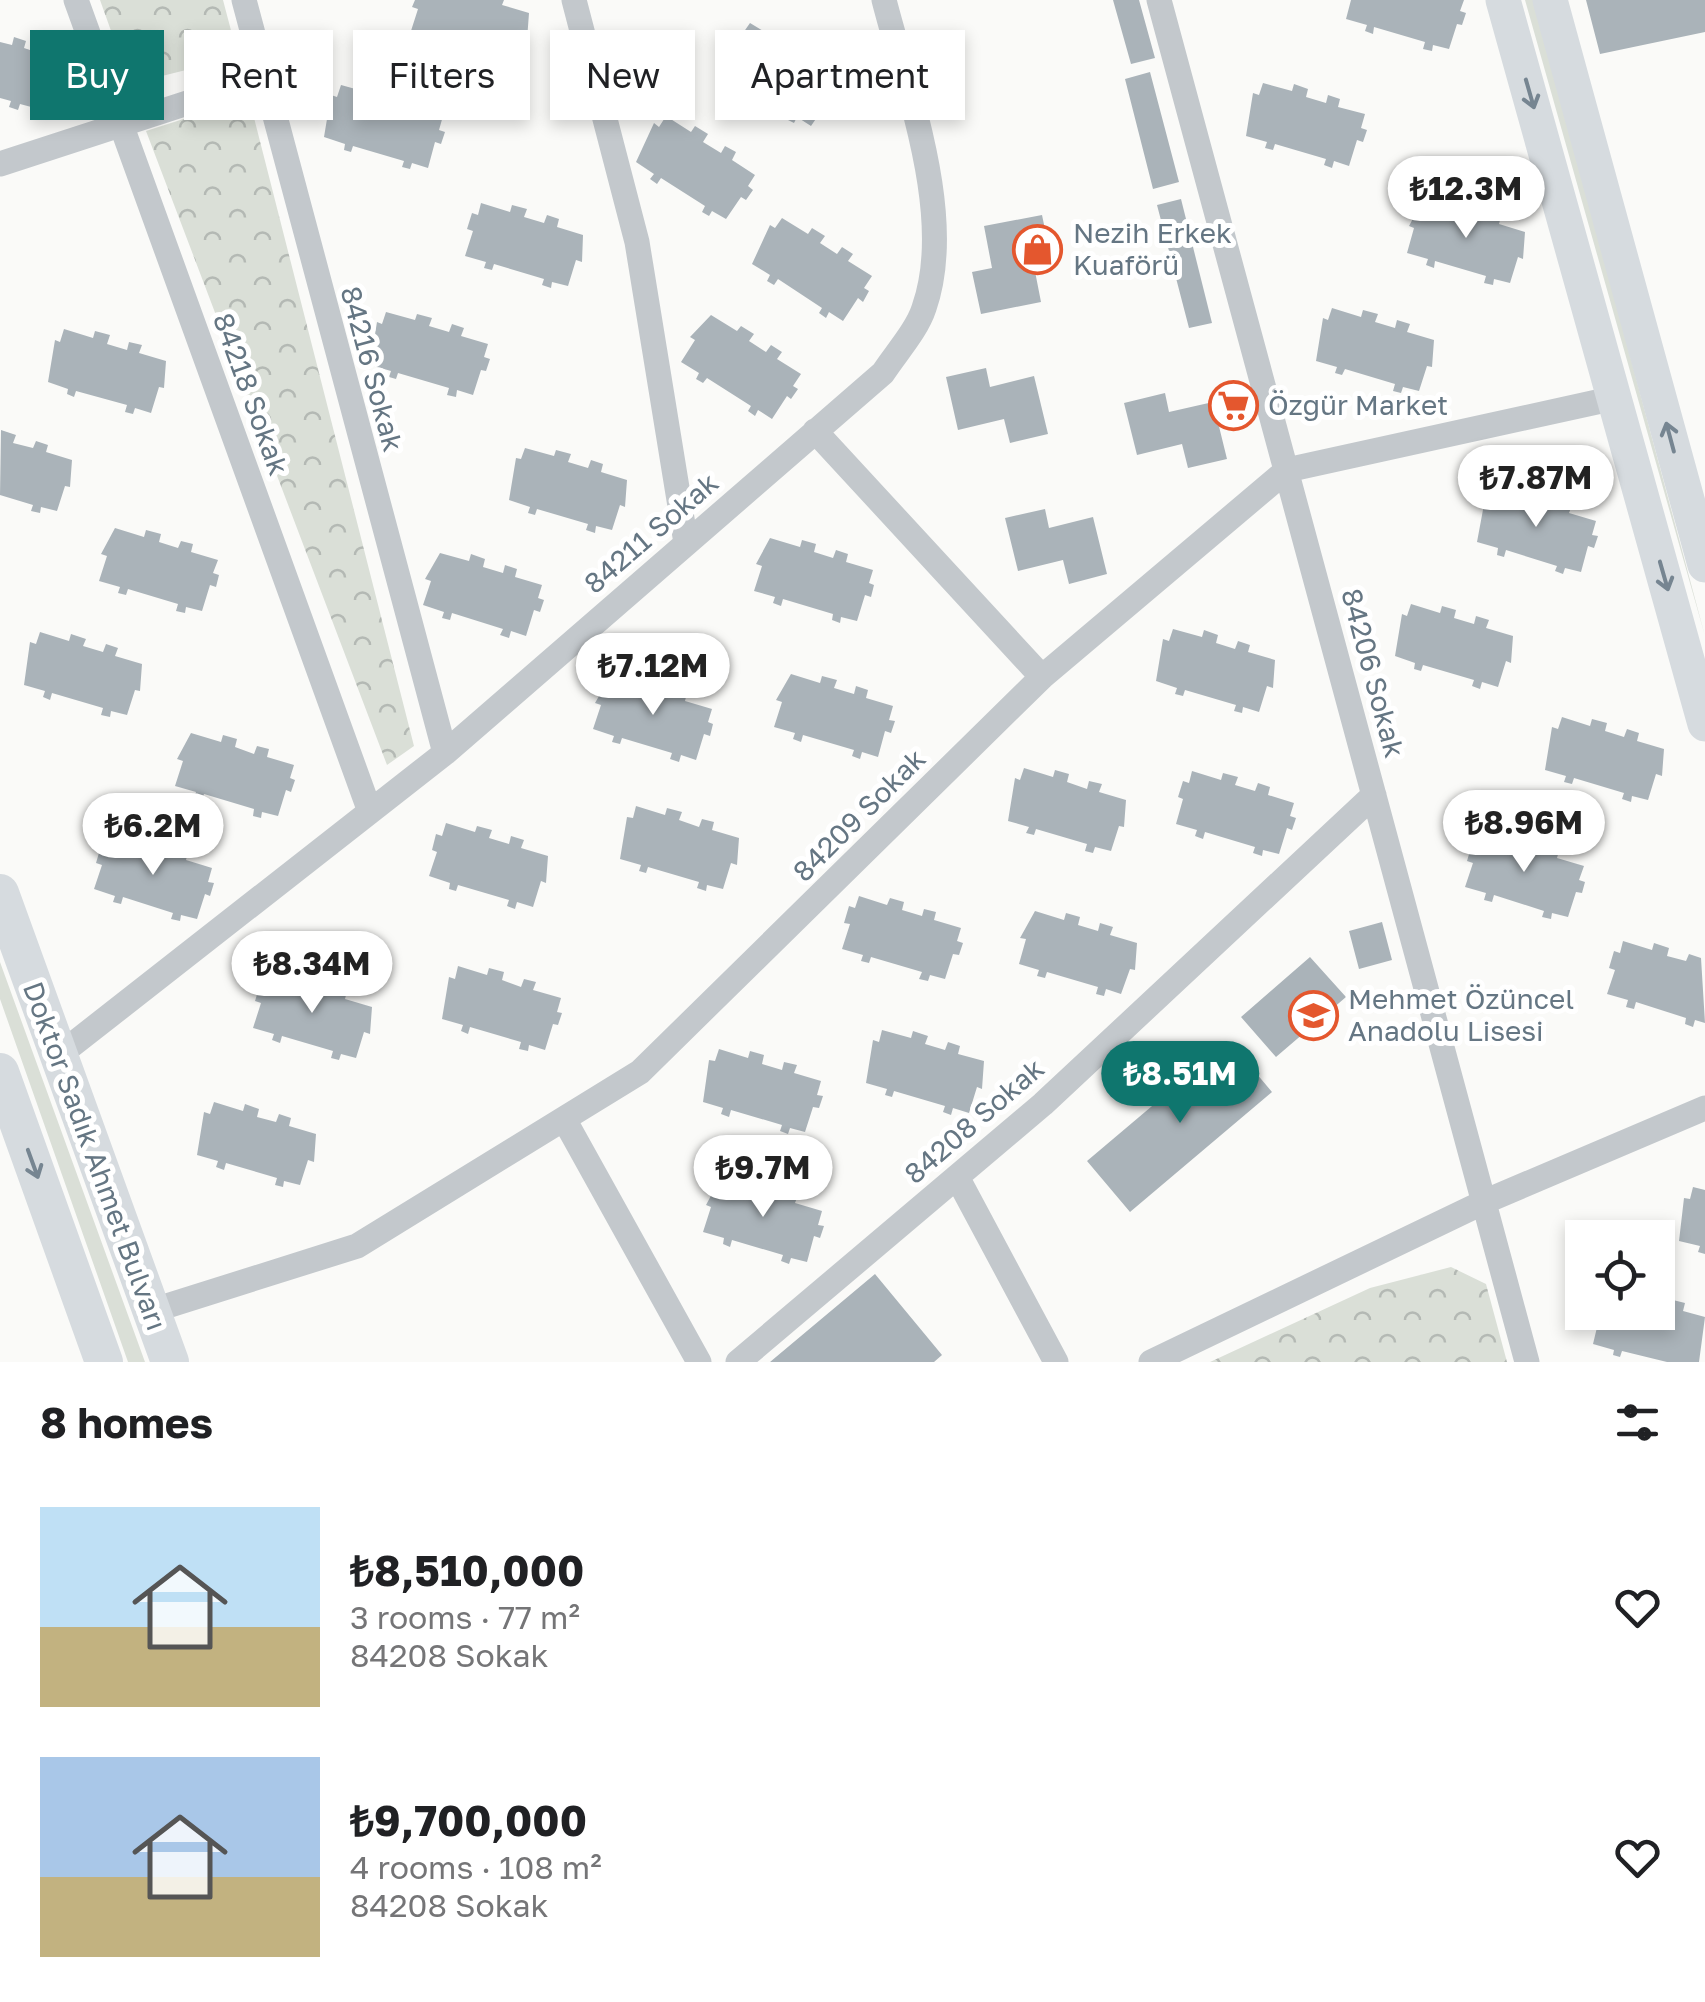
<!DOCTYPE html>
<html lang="en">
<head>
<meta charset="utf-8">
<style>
	:root { --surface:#fff; --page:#f2f2f2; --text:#202124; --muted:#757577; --accent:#0f766e }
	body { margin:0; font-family:"Golos Text",sans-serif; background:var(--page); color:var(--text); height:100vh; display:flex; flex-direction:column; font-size:38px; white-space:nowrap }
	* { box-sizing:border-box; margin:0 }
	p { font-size:32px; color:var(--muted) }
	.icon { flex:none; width:55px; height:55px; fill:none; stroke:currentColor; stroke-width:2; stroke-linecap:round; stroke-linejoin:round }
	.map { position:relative; height:1362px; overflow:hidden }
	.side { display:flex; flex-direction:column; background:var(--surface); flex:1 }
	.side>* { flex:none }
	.top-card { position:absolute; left:30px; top:30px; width:1000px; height:90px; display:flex; gap:20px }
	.fabs { position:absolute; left:1565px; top:1220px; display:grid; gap:20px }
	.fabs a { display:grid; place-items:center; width:110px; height:110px; border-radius:0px; background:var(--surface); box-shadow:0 5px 15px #0003; font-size:50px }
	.price { position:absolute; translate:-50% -85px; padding:0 22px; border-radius:35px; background:#fff; color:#222; font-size:32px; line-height:65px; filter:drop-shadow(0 2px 5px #0008) }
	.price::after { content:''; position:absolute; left:50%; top:60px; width:30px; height:22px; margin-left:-15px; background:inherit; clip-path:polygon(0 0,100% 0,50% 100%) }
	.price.active { background:var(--accent); color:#fff }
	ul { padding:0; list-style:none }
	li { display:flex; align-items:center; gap:30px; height:250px; padding:0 40px }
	li span { display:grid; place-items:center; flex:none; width:280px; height:200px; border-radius:0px; color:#555 }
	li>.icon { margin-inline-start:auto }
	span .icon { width:120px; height:120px; fill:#fffc; stroke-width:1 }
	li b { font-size:42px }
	h2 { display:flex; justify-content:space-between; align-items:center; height:120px; padding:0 40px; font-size:42px }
	.chip { padding:0 35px; border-radius:0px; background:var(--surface); box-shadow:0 5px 15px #0003; font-size:35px; line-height:90px }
	.chip.active { background:var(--accent); color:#fff }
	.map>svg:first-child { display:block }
	.green { fill:#dadfd7 }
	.forest { fill:url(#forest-crowns) }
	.building { fill:#aab3b9 }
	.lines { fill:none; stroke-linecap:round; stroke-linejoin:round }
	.street { stroke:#c3c8cc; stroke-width:25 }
	.secondary { stroke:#d6dbdf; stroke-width:35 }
	.primary { stroke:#d6dbdf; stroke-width:38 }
	.oneway { stroke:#768591 }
	.labels { text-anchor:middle; stroke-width:10; stroke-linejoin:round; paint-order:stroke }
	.poi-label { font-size:28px; fill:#657683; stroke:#fff; text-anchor:start }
	.street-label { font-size:28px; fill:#657683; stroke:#fff }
</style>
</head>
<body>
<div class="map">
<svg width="1705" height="1362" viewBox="0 0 1705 1362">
	<defs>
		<pattern id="forest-crowns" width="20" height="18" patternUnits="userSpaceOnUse" patternTransform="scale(2.5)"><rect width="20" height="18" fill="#dadfd7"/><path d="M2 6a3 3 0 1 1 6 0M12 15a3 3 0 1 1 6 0" fill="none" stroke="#b4b9b4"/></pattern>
	</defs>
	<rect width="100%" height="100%" fill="#fafaf8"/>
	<path class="green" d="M1525 0H1535L1705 636Z
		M0 962 145 1362H128L0 999Z"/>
	<path class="forest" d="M100 0H223L238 57 130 84Z
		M249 98 414 746 387 765 146 131Z
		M1451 1267 1486 1284 1507 1362H1210L1370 1288Z"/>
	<path class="building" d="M415 0H504L502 5 529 13 527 40 521 38 513 64 497 60 496 66 488 63 489 57 439 42 437 49 429 46 431 40 410 34 418 9 412 7Z
		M1113 0H1139L1155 58 1131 64Z
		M1351 0H1464L1460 11 1466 13 1462 25 1457 24 1449 49 1433 45 1432 51 1423 49 1425 42 1374 27 1373 34 1365 31 1367 25 1346 19Z
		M1586 0H1705V32L1600 54Z
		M750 23 776 39 780 33 792 41 788 48 805 59 810 52 820 59 816 66 840 81 830 107 826 104 811 126 797 117 794 123 786 119 790 113 745 84 742 90 735 86 738 81 720 69 738 30 743 33Z
		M14 37 26 41 24 48 51 57 49 84 43 82 35 108 20 104 18 110 9 107 11 101 0 98V42L12 45Z
		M1150 72 1179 182 1153 189 1125 79Z
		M1263 83 1292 91 1294 84 1308 89 1306 97 1326 103 1328 95 1340 99 1338 107 1365 114 1361 128 1367 130 1363 142 1357 140 1349 166 1334 161 1332 168 1324 165 1326 159 1275 144 1273 150 1265 148 1267 142 1246 136 1253 93 1259 95Z
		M341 85 370 93 372 86 387 91 384 99 404 105 406 97 418 101 416 108 443 116 439 130 445 132 441 144 435 142 428 168 412 163 410 169 402 167 404 161 353 146 351 152 344 150 345 144 324 137 331 95 337 97Z
		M666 116 691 132 695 126 708 134 703 142 721 153 725 146 736 152 732 160 755 175 748 186 753 190 746 200 741 197 726 219 712 211 709 216 702 212 705 206 661 178 657 184 650 179 654 174 636 162 654 123 659 127Z
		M1181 199 1212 323 1189 328 1157 205Z
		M1423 200 1452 209 1454 202 1469 206 1466 214 1486 221 1489 213 1501 216 1499 224 1525 232 1523 259 1518 257 1510 283 1494 279 1493 285 1484 283 1486 276 1435 261 1434 268 1426 265 1428 259 1407 253 1414 228 1409 226Z
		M481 203 510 212 512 205 527 209 524 217 544 223 547 215 559 219 557 227 583 235 582 262 576 260 568 286 552 282 551 288 542 285 544 279 494 264 492 270 484 268 486 262 465 256 473 231 467 229 472 213 478 215Z
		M1042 215 1050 253 1032 256 1041 302 981 314 972 272 992 268 984 226Z
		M782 218 808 234 812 228 825 236 820 243 837 254 842 247 853 254 848 261 872 276 864 288 869 291 863 302 858 298 843 321 829 312 826 318 819 313 822 308 778 279 774 285 767 281 770 275 752 264 770 225 775 228Z
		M1332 308 1361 317 1363 310 1378 314 1375 322 1395 328 1397 320 1410 324 1407 332 1434 340 1432 367 1427 366 1419 391 1403 387 1401 393 1393 391 1395 384 1345 369 1342 375 1335 373 1337 367 1316 361 1323 318 1328 320Z
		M386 312 415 320 417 314 432 318 429 326 449 332 452 324 464 328 461 336 488 344 484 357 490 359 486 371 481 370 473 395 457 390 456 397 447 395 449 388 398 373 396 379 389 377 391 371 370 365 377 322 382 324Z
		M711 315 737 331 741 326 754 334 749 341 766 352 771 345 782 352 777 359 801 374 793 386 798 389 791 399 787 396 772 419 758 410 755 416 748 411 751 406 707 378 703 383 696 379 699 373 681 362 695 340 690 337Z
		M64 329 93 338 95 331 110 335 107 344 127 350 129 342 142 345 139 353 166 361 164 388 159 387 151 413 135 408 133 414 125 412 127 405 76 391 74 397 67 394 68 389 48 382 55 340 60 342Z
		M986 368 990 387 1034 376 1048 434 1010 443 1004 419 958 430 946 377Z
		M1165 393 1169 412 1213 402 1227 459 1188 468 1182 444 1137 455 1124 403Z
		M1 430 16 435 13 443 33 448 36 441 48 445 46 452 72 460 70 487 65 486 57 511 41 507 40 513 31 511 33 505 0 495Z
		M525 448 554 456 556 450 571 454 568 462 588 468 591 460 603 464 601 472 627 480 625 507 620 505 612 530 596 526 595 533 586 530 588 524 537 509 535 515 528 513 530 507 509 500 516 458 521 459Z
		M1494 489 1523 498 1525 491 1540 495 1537 504 1557 509 1559 501 1572 505 1569 513 1596 521 1592 535 1598 536 1594 548 1588 546 1581 572 1565 568 1563 574 1555 571 1557 566 1506 550 1504 557 1497 555 1498 548 1477 542 1485 499 1490 501Z
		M1045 509 1049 528 1093 517 1107 574 1069 584 1063 560 1018 571 1005 518Z
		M115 528 144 537 146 530 161 534 159 542 178 548 181 541 193 544 191 552 218 560 213 573 219 575 216 587 210 585 202 611 186 607 185 613 176 611 178 604 128 589 126 595 118 593 120 587 99 581 107 556 101 554Z
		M770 538 800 547 802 540 816 544 814 552 833 558 836 550 848 554 846 562 873 570 869 583 874 585 871 597 865 595 857 621 841 617 840 623 832 620 833 614 783 599 781 606 773 603 775 597 754 591 762 566 756 564Z
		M440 553 469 561 471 554 485 559 483 567 503 573 505 565 517 569 515 577 542 585 538 598 544 600 540 612 534 610 526 636 511 631 509 638 500 635 503 629 452 613 450 620 442 618 444 612 423 605 431 581 425 579Z
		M1411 604 1440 613 1442 606 1456 610 1454 618 1474 624 1476 616 1489 620 1486 628 1513 636 1511 663 1506 661 1498 687 1482 682 1480 689 1472 686 1474 680 1423 665 1421 671 1414 669 1415 663 1395 656 1402 614 1407 616Z
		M1173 629 1202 637 1204 630 1218 635 1216 643 1235 649 1238 641 1250 645 1248 652 1275 660 1273 688 1267 686 1259 712 1243 707 1242 713 1234 711 1236 705 1185 690 1183 696 1175 694 1177 688 1156 681 1163 639 1169 641Z
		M40 632 69 641 71 634 86 639 83 646 103 652 106 644 118 648 115 656 142 664 140 691 135 690 127 715 111 711 110 717 101 715 103 708 52 693 50 700 43 697 45 691 24 685 30 642 36 644Z
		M791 674 820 683 822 676 837 680 834 688 854 694 856 686 868 690 866 698 893 706 889 720 895 721 891 733 885 731 878 757 862 752 860 759 852 756 854 750 803 735 801 742 793 739 795 733 774 727 782 702 776 700Z
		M610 677 638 685 640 679 655 683 653 691 673 697 675 689 687 693 685 701 712 709 708 722 713 724 710 736 704 734 696 760 681 755 679 762 670 759 672 753 622 738 620 744 612 742 614 736 593 729 601 705 595 703Z
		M1562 717 1590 726 1592 719 1607 723 1605 731 1624 737 1627 729 1639 733 1637 741 1664 749 1662 776 1656 774 1648 800 1632 796 1631 802 1622 799 1624 793 1574 778 1572 784 1564 782 1566 776 1545 770 1552 727 1558 729Z
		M191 733 221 742 223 735 237 739 235 747 254 754 257 746 269 749 267 757 294 765 290 778 295 780 291 792 286 790 278 816 262 812 261 818 253 816 254 809 204 794 202 800 194 798 196 792 175 786 183 761 177 759Z
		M1024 768 1053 777 1055 770 1069 774 1067 782 1087 789 1089 781 1102 784 1099 792 1126 800 1124 827 1119 826 1111 851 1095 847 1093 853 1085 851 1087 844 1036 829 1034 835 1026 833 1029 827 1008 821 1015 778 1020 780Z
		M1192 771 1221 780 1223 773 1238 777 1235 785 1255 791 1258 783 1270 787 1268 795 1294 803 1290 816 1296 818 1292 830 1287 828 1279 854 1263 850 1262 856 1253 853 1255 847 1205 832 1203 839 1195 836 1197 830 1176 824 1183 799 1178 797 1183 781 1189 783Z
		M636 806 665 815 667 808 682 812 679 820 699 827 702 819 714 822 712 830 739 838 737 865 731 863 723 889 707 885 706 891 697 888 699 882 648 867 646 873 639 871 641 865 620 859 627 817 633 818Z
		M446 823 475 832 477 826 492 830 489 838 509 844 511 836 524 840 521 848 548 856 546 883 541 881 533 907 517 902 515 909 507 906 509 900 458 885 456 891 449 889 450 883 429 876 437 852 432 850 436 834 442 836Z
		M1481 834 1510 843 1512 836 1527 841 1525 849 1544 854 1547 846 1559 851 1557 858 1584 866 1579 880 1585 882 1582 893 1576 892 1568 917 1552 913 1551 919 1542 917 1544 911 1494 895 1492 902 1484 900 1486 893 1465 887 1473 863 1467 861 1472 844 1478 846Z
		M110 837 139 845 141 838 156 843 154 851 173 857 176 849 188 853 186 860 212 868 208 882 214 883 210 896 205 894 197 919 181 915 180 921 171 919 173 913 123 897 121 904 113 902 115 896 94 889 102 865 96 863 101 846 107 848Z
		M859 896 887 905 890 898 904 902 902 910 922 916 924 909 936 912 934 920 961 928 957 941 963 943 959 955 953 954 945 979 930 975 928 981 919 979 922 972 871 957 869 963 861 961 863 955 842 949 850 924 844 923 849 906 855 908Z
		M1035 911 1064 920 1066 913 1080 917 1078 925 1098 931 1100 923 1113 927 1110 935 1137 943 1135 970 1130 969 1121 994 1106 989 1104 996 1096 994 1098 987 1047 972 1045 978 1037 976 1039 970 1019 964 1026 939 1020 938Z
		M1382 922 1392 960 1359 969 1349 931Z
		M1623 941 1652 950 1654 943 1669 948 1667 956 1686 961 1689 954 1701 958 1705 1023 1695 1020 1693 1027 1685 1024 1686 1018 1636 1002 1634 1009 1626 1007 1628 1000 1607 994 1615 970 1609 968 1614 951 1620 953Z
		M1310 957 1346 997 1276 1057 1241 1017Z
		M458 966 487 975 489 968 504 972 502 980 521 987 524 979 536 982 533 990 561 998 557 1012 562 1013 558 1025 553 1024 545 1050 529 1045 528 1051 519 1049 521 1042 470 1027 468 1034 461 1031 463 1025 442 1019 449 977 455 979Z
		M270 975 299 984 301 977 316 981 313 989 333 996 335 988 347 991 345 999 372 1007 370 1034 364 1032 356 1058 341 1054 339 1060 331 1058 333 1051 282 1036 280 1043 272 1040 274 1034 253 1028 261 1003 255 1001 260 985 266 987Z
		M882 1030 911 1038 913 1031 928 1036 925 1044 945 1050 948 1042 960 1046 958 1054 984 1061 982 1089 977 1087 969 1113 953 1108 951 1115 943 1112 945 1106 894 1091 892 1097 885 1095 887 1089 866 1083 873 1040 879 1042Z
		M1229 1041 1272 1092 1130 1212 1087 1161Z
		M719 1049 748 1058 750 1051 764 1055 762 1064 782 1070 784 1062 797 1065 794 1073 821 1081 817 1095 823 1096 819 1108 813 1107 805 1132 790 1128 788 1134 780 1131 782 1125 731 1110 729 1117 721 1114 723 1108 703 1102 709 1060 715 1061Z
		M214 1102 243 1111 245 1104 259 1109 257 1117 276 1122 279 1114 291 1118 289 1126 316 1134 314 1162 308 1160 300 1185 284 1181 283 1187 275 1185 277 1178 226 1163 224 1170 216 1167 218 1161 197 1155 204 1112 210 1114Z
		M720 1179 749 1188 751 1181 766 1185 763 1193 783 1199 785 1192 798 1195 795 1203 822 1211 818 1225 824 1226 820 1238 814 1236 807 1262 791 1258 789 1264 781 1261 783 1255 732 1240 730 1247 723 1244 724 1238 703 1232 711 1207 706 1205Z
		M1693 1187 1705 1190V1254L1698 1252 1700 1246 1679 1241 1684 1198 1690 1199Z
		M875 1274 942 1355 934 1362H770Z
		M1673 1300 1685 1303 1683 1311 1705 1317 1699 1362H1667L1622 1351 1620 1357 1613 1355 1614 1350 1593 1344 1599 1319 1594 1317 1595 1312H1658V1305L1671 1308Z"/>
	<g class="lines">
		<path class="street" d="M76 0 369 809
			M244 0 445 753
			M574 0 637 242 686 543
			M1159 0 1527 1362
			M0 164 264 78
			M815 431 1042 677
			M58 1056 445 753 883 373C896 353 917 330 924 308 956 217 907 90 884 0
			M564 1119 699 1362
			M957 1177 1056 1362
			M151 1311 357 1246 640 1072 1042 677 1287 470 1615 398
			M738 1362 1043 1104 1374 795
			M1151 1362 1484 1202 1705 1108"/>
		<path class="secondary" d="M1503 0 1705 724
			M1550 0 1705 565"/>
		<path class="primary" d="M0 893 170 1362
			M0 1072 104 1362"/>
	</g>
	<defs><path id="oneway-shaft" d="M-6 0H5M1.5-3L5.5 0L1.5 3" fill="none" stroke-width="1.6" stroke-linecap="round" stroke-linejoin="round" transform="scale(2.5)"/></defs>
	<g class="oneway">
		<use href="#oneway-shaft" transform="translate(1530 94) rotate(74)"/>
		<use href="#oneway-shaft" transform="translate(1670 437) rotate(-105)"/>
		<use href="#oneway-shaft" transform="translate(1664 576) rotate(74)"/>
		<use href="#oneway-shaft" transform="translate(33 1164) rotate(70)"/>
	</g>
	<defs>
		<symbol id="shop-ring" viewBox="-11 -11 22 22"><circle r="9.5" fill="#fff" stroke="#e4572e" stroke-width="1.5"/><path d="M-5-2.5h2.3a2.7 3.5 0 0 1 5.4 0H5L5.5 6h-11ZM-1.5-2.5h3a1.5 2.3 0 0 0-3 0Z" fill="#e4572e"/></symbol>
		<symbol id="supermarket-ring" viewBox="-11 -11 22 22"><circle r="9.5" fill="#fff" stroke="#e4572e" stroke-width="1.5"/><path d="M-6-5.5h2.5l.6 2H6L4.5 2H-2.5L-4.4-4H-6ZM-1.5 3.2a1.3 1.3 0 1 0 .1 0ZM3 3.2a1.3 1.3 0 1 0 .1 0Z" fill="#e4572e"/></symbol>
		<symbol id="school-ring" viewBox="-11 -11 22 22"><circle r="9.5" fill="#fff" stroke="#e4572e" stroke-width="1.5"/><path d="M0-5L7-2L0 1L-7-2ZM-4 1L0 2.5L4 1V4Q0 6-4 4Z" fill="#e4572e"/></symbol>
	</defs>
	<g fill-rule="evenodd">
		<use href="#shop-ring" x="1010" y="222" width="55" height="55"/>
		<use href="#supermarket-ring" x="1206" y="378" width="55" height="55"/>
		<use href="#school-ring" x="1286" y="988" width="55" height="55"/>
	</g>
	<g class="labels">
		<g class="poi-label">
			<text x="1073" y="243">Nezih Erkek<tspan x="1073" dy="32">Kuaförü</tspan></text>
			<text x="1268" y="415">Özgür Market</text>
			<text x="1348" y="1009">Mehmet Özüncel<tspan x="1348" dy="32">Anadolu Lisesi</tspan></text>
		</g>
		<g class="street-label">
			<text transform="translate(372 369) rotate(75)" y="10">84216 Sokak</text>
			<text transform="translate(251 394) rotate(70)" y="10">84218 Sokak</text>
			<text transform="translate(651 533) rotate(-41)" y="10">84211 Sokak</text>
			<text transform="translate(1373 673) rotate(75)" y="10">84206 Sokak</text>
			<text transform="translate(859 815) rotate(-45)" y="10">84209 Sokak</text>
			<text transform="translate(974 1121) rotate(-41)" y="10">84208 Sokak</text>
			<text transform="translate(95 1156) rotate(70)" y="10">Doktor Sadık Ahmet Bulvarı</text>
		</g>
	</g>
</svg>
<div class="fabs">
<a><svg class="icon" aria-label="locate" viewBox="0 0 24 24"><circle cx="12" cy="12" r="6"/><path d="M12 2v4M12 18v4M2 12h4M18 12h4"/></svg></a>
</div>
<b class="price" style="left:1466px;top:241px">₺12.3M</b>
<b class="price" style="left:1536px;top:530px">₺7.87M</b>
<b class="price" style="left:653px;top:718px">₺7.12M</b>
<b class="price" style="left:1524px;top:875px">₺8.96M</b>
<b class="price" style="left:153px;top:878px">₺6.2M</b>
<b class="price" style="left:312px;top:1016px">₺8.34M</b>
<b class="price active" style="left:1180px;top:1126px">₺8.51M</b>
<b class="price" style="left:763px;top:1220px">₺9.7M</b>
<div class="top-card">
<a class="chip active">Buy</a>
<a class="chip">Rent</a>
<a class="chip">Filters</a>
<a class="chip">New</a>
<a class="chip">Apartment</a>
</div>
</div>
<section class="side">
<h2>8 homes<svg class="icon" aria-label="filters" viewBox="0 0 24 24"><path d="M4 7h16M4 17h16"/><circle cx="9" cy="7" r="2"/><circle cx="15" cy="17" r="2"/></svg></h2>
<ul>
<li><span style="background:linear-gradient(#bfe0f5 60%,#c2b280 0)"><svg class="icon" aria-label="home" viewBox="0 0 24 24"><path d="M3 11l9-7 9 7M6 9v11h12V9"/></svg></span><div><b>₺8,510,000</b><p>3 rooms · 77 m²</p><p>84208 Sokak</p></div><svg class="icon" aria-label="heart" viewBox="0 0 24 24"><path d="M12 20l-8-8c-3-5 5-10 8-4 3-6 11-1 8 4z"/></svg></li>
<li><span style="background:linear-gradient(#a9c7e8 60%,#c2b280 0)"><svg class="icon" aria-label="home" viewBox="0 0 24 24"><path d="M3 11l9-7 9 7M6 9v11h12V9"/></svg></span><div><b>₺9,700,000</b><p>4 rooms · 108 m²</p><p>84208 Sokak</p></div><svg class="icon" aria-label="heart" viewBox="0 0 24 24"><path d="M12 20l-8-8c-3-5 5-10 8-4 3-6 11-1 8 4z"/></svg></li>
</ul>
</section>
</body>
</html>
